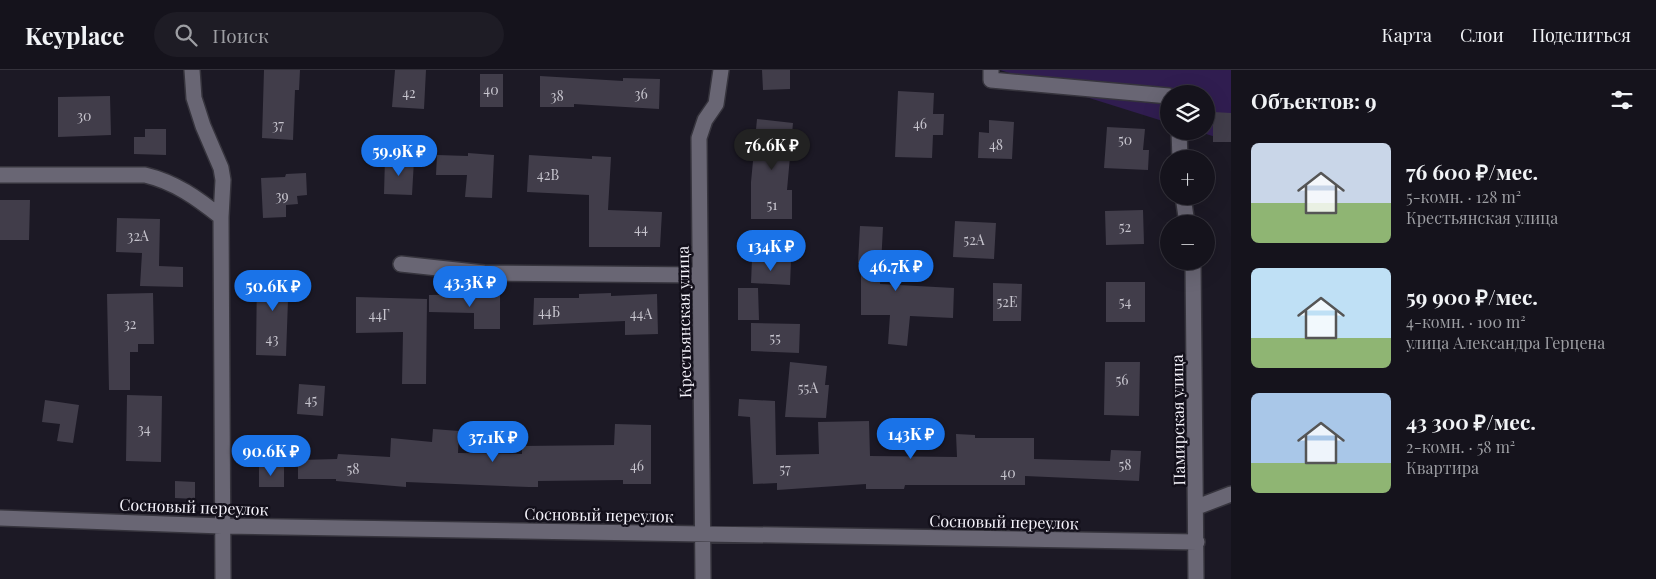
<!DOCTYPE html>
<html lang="ru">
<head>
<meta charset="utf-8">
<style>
	:root { --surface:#15131c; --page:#1e1c25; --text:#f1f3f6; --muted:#9d9ea3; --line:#34323b; --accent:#1a73e8 }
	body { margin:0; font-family:"Playfair Display",serif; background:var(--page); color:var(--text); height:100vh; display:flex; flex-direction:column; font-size:19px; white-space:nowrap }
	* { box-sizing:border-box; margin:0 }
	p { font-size:16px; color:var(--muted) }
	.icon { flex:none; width:28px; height:28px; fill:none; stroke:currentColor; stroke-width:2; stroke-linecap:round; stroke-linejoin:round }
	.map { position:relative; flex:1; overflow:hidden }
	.sheet { display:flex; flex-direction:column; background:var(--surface); width:425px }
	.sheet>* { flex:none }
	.fabs { position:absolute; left:1160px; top:15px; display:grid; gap:10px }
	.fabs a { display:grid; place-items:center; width:55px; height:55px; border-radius:50%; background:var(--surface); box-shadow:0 5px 20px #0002,0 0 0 1px var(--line); font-size:25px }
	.price { position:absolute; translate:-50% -42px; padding:0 11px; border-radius:18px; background:var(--accent); color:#fff; font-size:16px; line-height:32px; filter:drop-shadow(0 1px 2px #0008) }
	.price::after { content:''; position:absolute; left:50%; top:30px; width:15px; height:11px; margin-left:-8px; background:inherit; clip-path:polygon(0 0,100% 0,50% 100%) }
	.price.on { background:#222; color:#fff }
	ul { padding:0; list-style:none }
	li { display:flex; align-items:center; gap:15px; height:125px; padding:0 20px }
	li span { display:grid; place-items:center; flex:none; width:140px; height:100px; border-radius:8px; color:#555 }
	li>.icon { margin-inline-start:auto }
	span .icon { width:60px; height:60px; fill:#fffc; stroke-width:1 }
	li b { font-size:21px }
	h2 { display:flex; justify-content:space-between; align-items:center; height:60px; padding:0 20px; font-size:21px }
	header { display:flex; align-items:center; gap:30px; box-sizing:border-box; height:70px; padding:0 25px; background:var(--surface); border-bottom:1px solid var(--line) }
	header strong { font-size:24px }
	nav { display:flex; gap:28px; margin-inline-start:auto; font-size:18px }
	.search { width:350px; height:45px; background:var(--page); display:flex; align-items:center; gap:12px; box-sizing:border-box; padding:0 18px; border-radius:28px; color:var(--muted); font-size:19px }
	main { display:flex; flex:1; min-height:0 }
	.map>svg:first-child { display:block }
	.green { fill:#301d50 }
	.building { fill:#413d4a }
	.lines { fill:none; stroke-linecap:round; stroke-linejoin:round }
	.minor-casing { stroke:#36343d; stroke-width:18 }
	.minor { stroke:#696674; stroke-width:15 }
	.labels { text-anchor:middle; stroke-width:5; stroke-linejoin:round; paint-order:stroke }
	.number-label { font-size:14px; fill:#c7c5ce }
	.street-label { font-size:16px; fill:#f4f2fa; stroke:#13101b }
</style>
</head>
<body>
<header>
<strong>Keyplace</strong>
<div class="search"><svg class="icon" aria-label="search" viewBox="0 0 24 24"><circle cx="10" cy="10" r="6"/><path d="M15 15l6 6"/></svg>Поиск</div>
<nav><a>Карта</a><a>Слои</a><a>Поделиться</a></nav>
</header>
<main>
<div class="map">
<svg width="1231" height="509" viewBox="0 0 1231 509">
	<rect width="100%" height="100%" fill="#1c1925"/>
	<path class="green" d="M1000 0H1231V72L1197 61H1206V24H1169V53Z"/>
	<path class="building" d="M264 0H300L299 20H295L293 70 262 68Z
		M395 0H426L424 39 392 37Z
		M762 0H790V19L763 20Z
		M480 4H503V37H480Z
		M540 6 623 11V8L660 9 659 39 574 34V37H540Z
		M898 21 934 23 933 44H944L943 65H933L932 88 895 87Z
		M110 26 111 65 58 67V27Z
		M1213 42 1231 43V72H1213Z
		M757 49 793 53 787 120H792V149H751V112Z
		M989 50 1014 52 1012 89 978 88 979 62 989 63Z
		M1107 57 1145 59 1143 80H1149L1148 100 1104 98Z
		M145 59H166V85L134 84V67H145Z
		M468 83 494 85 492 128 465 127 467 105H436L437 85 468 86Z
		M529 85 592 89V86L611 87 608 140 662 142 660 177H589V125L527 122Z
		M385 88 414 90 412 125 384 124Z
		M306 103 307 125 297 126 298 134 286 135V147L263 148 261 108 285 107 286 104Z
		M0 130H30L29 170H0Z
		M1143 140 1144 174 1106 175 1105 141Z
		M117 148 160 149 159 196 183 197V217L140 216 142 183 116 182Z
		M955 151 996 153 994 189 953 187Z
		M860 156 883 157 880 214 954 218 953 248 910 246 907 276 888 274 890 245H861V193H858Z
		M752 189 791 191 790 215 751 213Z
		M257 202 299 205 297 223H291V230H288L286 286 256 285Z
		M1106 212H1145V252H1106Z
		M993 213 1022 214 1021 251H993Z
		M738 218H758L759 250H738Z
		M153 223 154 274H138V282H130V320H109L107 224Z
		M611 223V226L657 224 658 264 625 265V251L533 255 534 228H579V224Z
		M474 224 500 225V259H474V243L429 242V225Z
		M356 227 427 229 426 314H402L403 262 356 263Z
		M751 253 800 254 799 283 751 281Z
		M790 292 827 296 825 315H829L826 348 785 347Z
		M1105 292H1140L1139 346 1104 345Z
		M299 314 325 316 323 346 297 344Z
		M127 325 162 326 161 392 126 391Z
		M739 329 775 331 776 385 819 384 818 352 869 351 870 386 957 387 956 364 975 365V368H1034V389L1110 391 1111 380 1141 381 1139 411 1025 406V415H905L904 419H866V414L777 420V413L753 414 750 347 738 346Z
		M45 330 79 335 73 373 57 371 60 354 42 352Z
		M615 354 651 355V414H623V410L538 411V417H529L406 412V417L336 411V409H298V390L337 389 338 384 390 387 391 368 432 372 433 359 459 361 458 383 522 384V376L614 375Z
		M259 396H284V417H259Z
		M175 411 195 412V429L175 428Z"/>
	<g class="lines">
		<defs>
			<path id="minor" d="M192 0 194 28 203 56 221 98 223 110 221 147 223 509
				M991 0V10L1169 26
				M1179 61 1180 89
				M0 105H145C175 112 197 128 221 147
				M1183 126 1187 154
				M1193 191 1196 509
				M401 194 484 203 700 205
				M1197 437 1231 424
				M0 448 222 456 1197 472
				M703 509 699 68 705 50 716 34 721 0"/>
		</defs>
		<use href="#minor" class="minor-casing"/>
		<use href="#minor" class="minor"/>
	</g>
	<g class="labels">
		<g class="number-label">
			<text x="491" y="25">40</text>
			<text x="409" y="28">42</text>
			<text x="641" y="29">36</text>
			<text x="557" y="31">38</text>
			<text x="84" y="51">30</text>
			<text x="920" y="59">46</text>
			<text x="278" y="60">37</text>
			<text x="1125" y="75">50</text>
			<text x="996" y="80">48</text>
			<text x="548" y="110">42В</text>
			<text x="282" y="131">39</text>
			<text x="772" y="140">51</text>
			<text x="1125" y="162">52</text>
			<text x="641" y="164">44</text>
			<text x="138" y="171">32А</text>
			<text x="974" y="175">52А</text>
			<text x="1007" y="237">52Е</text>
			<text x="1125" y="237">54</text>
			<text x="549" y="247">44Б</text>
			<text x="641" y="249">44А</text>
			<text x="379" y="250">44Г</text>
			<text x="130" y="259">32</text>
			<text x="775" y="273">55</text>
			<text x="272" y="274">43</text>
			<text x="1122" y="315">56</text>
			<text x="808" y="323">55А</text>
			<text x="311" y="335">45</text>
			<text x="144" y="364">34</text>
			<text x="1125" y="400">58</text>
			<text x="637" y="401">46</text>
			<text x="353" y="404">58</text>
			<text x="785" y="404">57</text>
			<text x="1008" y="408">40</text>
		</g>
		<g class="street-label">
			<text transform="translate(684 252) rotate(-91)" y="6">Крестьянская улица</text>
			<text transform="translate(1178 350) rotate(-91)" y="6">Памирская улица</text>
			<text transform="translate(194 437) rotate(2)" y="6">Сосновый переулок</text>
			<text transform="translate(599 445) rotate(1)" y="6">Сосновый переулок</text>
			<text transform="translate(1004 452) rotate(1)" y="6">Сосновый переулок</text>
		</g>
	</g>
</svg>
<div class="fabs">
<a><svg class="icon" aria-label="layers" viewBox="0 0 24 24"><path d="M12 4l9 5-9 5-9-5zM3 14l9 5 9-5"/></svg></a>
<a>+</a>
<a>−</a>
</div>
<b class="price on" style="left:772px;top:101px">76.6K ₽</b>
<b class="price" style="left:399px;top:107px">59.9K ₽</b>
<b class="price" style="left:771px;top:202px">134K ₽</b>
<b class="price" style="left:896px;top:222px">46.7K ₽</b>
<b class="price" style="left:470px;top:238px">43.3K ₽</b>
<b class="price" style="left:273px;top:242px">50.6K ₽</b>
<b class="price" style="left:911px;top:390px">143K ₽</b>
<b class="price" style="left:493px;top:393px">37.1K ₽</b>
<b class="price" style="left:271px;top:407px">90.6K ₽</b>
</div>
<section class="sheet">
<h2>Объектов: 9<svg class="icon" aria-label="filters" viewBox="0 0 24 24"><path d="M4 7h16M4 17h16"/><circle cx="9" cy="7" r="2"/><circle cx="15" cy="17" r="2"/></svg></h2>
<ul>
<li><span style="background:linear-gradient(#c9d6e8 60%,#8fb573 0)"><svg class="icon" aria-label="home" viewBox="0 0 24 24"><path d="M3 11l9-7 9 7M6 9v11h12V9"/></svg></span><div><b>76 600 ₽/мес.</b><p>5-комн. · 128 m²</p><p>Крестьянская улица</p></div></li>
<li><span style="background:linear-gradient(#bfe0f5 70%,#8fb573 0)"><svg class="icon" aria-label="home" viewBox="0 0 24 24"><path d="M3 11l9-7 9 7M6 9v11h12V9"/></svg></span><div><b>59 900 ₽/мес.</b><p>4-комн. · 100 m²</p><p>улица Александра Герцена</p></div></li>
<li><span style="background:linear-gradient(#a9c7e8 70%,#8fb573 0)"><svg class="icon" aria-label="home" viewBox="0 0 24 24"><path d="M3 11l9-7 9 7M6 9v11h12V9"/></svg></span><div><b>43 300 ₽/мес.</b><p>2-комн. · 58 m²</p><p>Квартира</p></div></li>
</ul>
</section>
</main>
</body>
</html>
